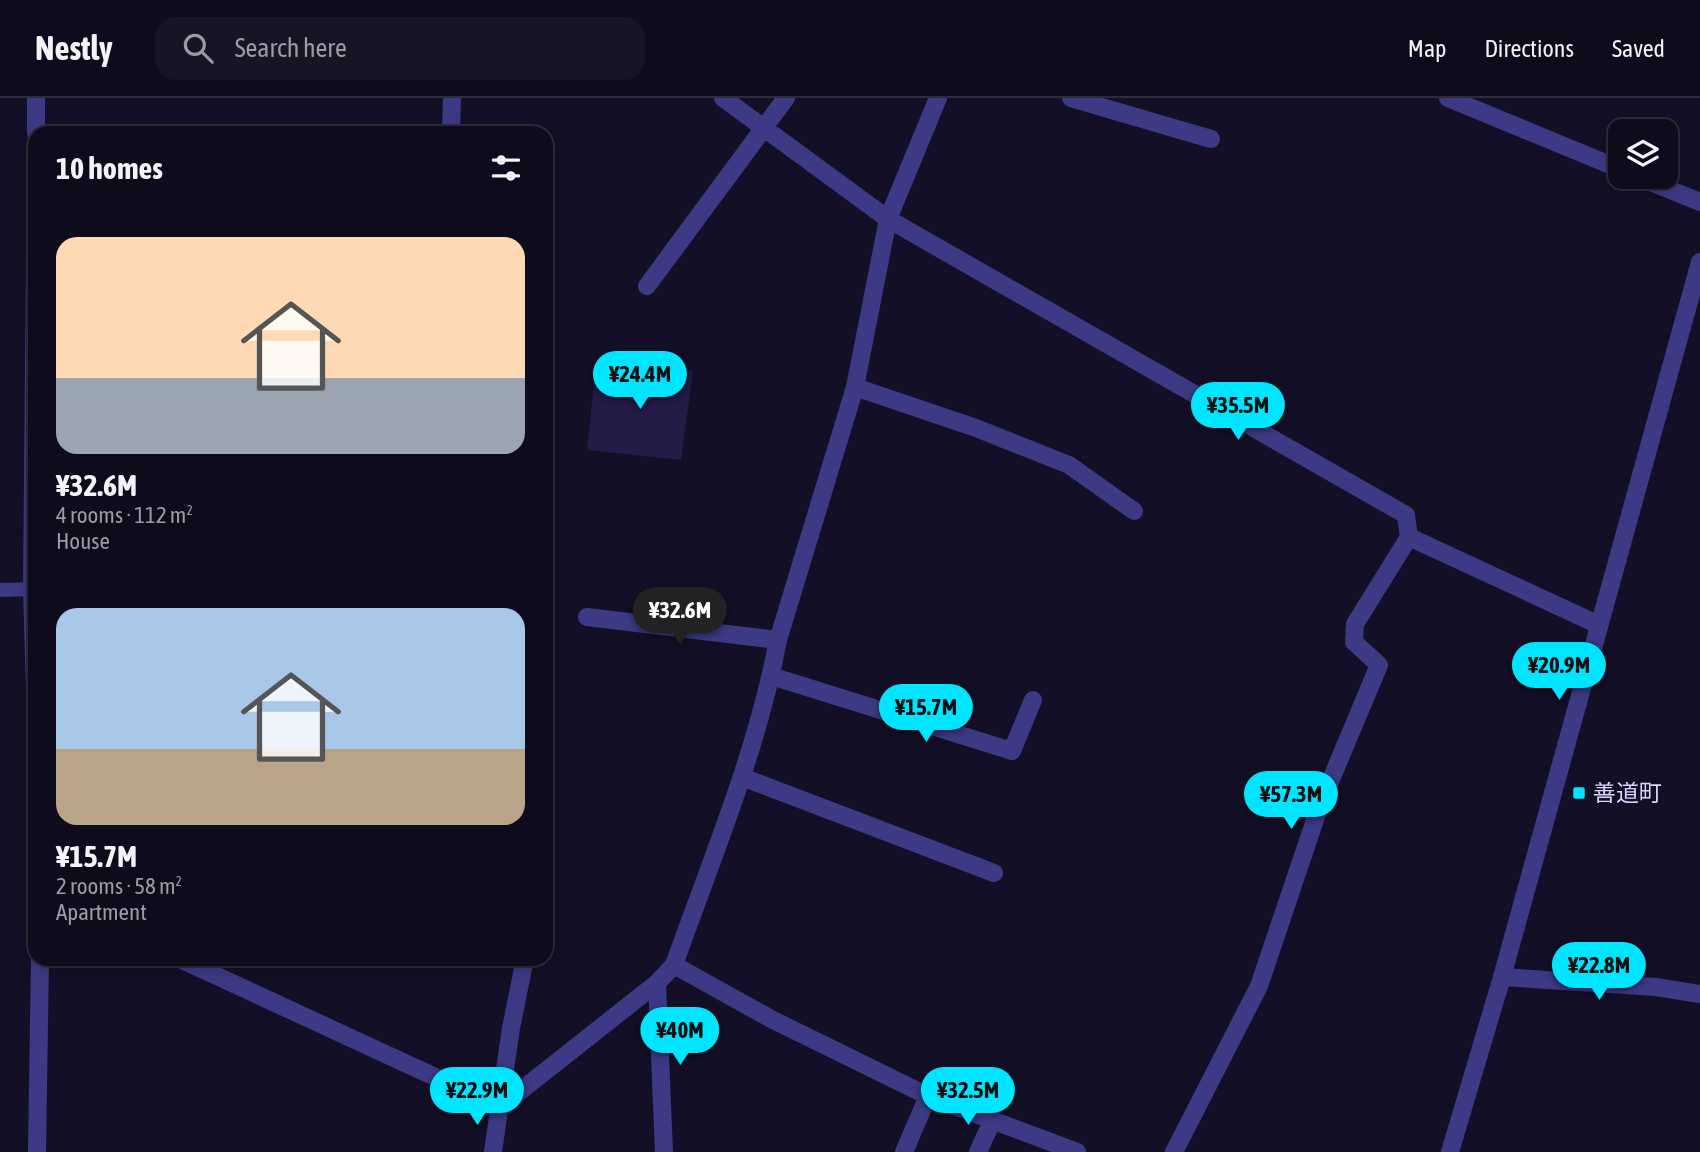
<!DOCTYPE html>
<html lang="en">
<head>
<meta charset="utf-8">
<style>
	:root { --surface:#0e0b1c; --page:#171425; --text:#f1f3f6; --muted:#9b9ba3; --line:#2e2b3b; --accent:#00e5ff }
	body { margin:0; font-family:"Asap Condensed","Noto Sans JP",sans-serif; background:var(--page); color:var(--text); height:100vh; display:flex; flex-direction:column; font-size:26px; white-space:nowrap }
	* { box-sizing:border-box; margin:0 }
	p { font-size:23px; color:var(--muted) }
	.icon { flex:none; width:38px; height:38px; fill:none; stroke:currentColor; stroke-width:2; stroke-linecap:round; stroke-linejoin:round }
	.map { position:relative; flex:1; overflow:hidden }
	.details { position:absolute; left:28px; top:28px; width:525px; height:840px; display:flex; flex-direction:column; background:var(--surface); border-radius:21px; box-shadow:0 4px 18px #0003,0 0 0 2px var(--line) }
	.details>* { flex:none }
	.buttons { position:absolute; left:1608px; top:21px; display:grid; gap:14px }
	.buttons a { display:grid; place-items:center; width:70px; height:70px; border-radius:14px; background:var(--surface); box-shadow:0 4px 18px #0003,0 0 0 2px var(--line); font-size:35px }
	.price { position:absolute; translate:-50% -60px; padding:0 16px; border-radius:24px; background:var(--accent); color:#111; font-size:23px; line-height:46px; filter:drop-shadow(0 2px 4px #0008) }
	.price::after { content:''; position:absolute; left:50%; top:42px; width:21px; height:16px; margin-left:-10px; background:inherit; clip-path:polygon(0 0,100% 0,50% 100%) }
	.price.selected { background:#222; color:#fff }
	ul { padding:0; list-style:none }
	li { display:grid; align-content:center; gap:14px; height:371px; padding:0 28px }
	li span { display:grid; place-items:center; height:217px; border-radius:21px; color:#555 }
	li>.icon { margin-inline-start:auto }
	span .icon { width:126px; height:126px; fill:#fffc; stroke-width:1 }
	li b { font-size:30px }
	h2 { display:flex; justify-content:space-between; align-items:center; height:84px; padding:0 28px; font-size:30px }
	header { display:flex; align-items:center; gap:42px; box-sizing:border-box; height:98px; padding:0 35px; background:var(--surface); border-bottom:2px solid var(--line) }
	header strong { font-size:33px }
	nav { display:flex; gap:38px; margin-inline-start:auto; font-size:24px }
	.search { width:490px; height:63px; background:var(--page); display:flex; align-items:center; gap:18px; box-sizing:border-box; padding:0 24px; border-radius:21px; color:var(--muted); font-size:26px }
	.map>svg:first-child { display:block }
	.building { fill:#241b47 }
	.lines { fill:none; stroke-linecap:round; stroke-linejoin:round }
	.service { stroke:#3d3a85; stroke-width:14 }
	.minor { stroke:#3d3a85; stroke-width:18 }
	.tertiary { stroke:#3d3a85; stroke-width:18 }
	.poi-dot { fill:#00e5ff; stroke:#130f26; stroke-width:2.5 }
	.labels { text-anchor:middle; stroke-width:5; stroke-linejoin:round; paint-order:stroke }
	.poi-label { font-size:23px; fill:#d9d4ff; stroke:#130f26; text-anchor:start }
</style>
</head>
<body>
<header>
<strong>Nestly</strong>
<div class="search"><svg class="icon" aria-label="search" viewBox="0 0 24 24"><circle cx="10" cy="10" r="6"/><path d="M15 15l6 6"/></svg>Search here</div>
<nav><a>Map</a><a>Directions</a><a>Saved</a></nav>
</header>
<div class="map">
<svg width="1700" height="1054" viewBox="0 0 1700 1054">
	<rect width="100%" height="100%" fill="#130f26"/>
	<path class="building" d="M596 266 693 273 681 362 587 352Z"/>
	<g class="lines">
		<path class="service" d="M0 492 32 491"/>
		<path class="minor" d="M723 0 888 121 1406 417 1409 439 1599 527
			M1071 0 1211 41
			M1448 0 1620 71
			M36 35V0
			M451 35 452 0
			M1638 79 1700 104
			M35 155 32 491 35 594
			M647 188 786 0
			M855 289 976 330 1069 367 1134 413
			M587 519 778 542
			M771 578 1012 653 1033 602
			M742 679 994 775
			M180 861 500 1009
			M674 867 773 922 928 998 1077 1054
			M1502 879 1656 889 1700 896
			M657 885 664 1054
			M37 1054 40 861
			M493 1054 511 930 525 861
			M904 1054 928 998
			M978 1054 993 1021
			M1174 1054 1259 888 1319 710 1379 567 1354 544 1355 526 1409 439"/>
		<path class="tertiary" d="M500 1009 657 885 674 867C712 760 757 654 778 542L855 289 888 121 938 0
			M1450 1054 1502 879 1700 164"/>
	</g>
	<rect class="poi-dot" x="1572" y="688" width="14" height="14" rx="3.5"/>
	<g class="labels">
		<g class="poi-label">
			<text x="1593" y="703">善道町</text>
		</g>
	</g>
</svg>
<div class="buttons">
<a><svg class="icon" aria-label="layers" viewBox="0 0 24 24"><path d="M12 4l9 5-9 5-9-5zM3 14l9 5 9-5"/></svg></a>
</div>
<b class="price" style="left:640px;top:313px">¥24.4M</b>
<b class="price" style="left:1238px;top:344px">¥35.5M</b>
<b class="price selected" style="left:680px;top:549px">¥32.6M</b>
<b class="price" style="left:1559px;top:604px">¥20.9M</b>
<b class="price" style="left:926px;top:646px">¥15.7M</b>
<b class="price" style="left:1291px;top:733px">¥57.3M</b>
<b class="price" style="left:1599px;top:904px">¥22.8M</b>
<b class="price" style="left:680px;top:969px">¥40M</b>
<b class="price" style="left:477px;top:1029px">¥22.9M</b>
<b class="price" style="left:968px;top:1029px">¥32.5M</b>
<section class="details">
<h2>10 homes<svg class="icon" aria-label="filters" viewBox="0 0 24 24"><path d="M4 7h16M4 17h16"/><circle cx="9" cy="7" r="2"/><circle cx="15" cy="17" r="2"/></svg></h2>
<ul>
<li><span style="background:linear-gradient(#ffd9b3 65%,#9aa5b1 0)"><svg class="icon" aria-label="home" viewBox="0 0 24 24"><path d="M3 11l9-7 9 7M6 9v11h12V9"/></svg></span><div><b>¥32.6M</b><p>4 rooms · 112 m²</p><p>House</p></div></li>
<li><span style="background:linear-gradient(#a9c7e8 65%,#b9a48a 0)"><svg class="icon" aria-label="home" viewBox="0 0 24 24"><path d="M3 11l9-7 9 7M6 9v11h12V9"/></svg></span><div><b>¥15.7M</b><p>2 rooms · 58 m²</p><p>Apartment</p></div></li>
</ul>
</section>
</div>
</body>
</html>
